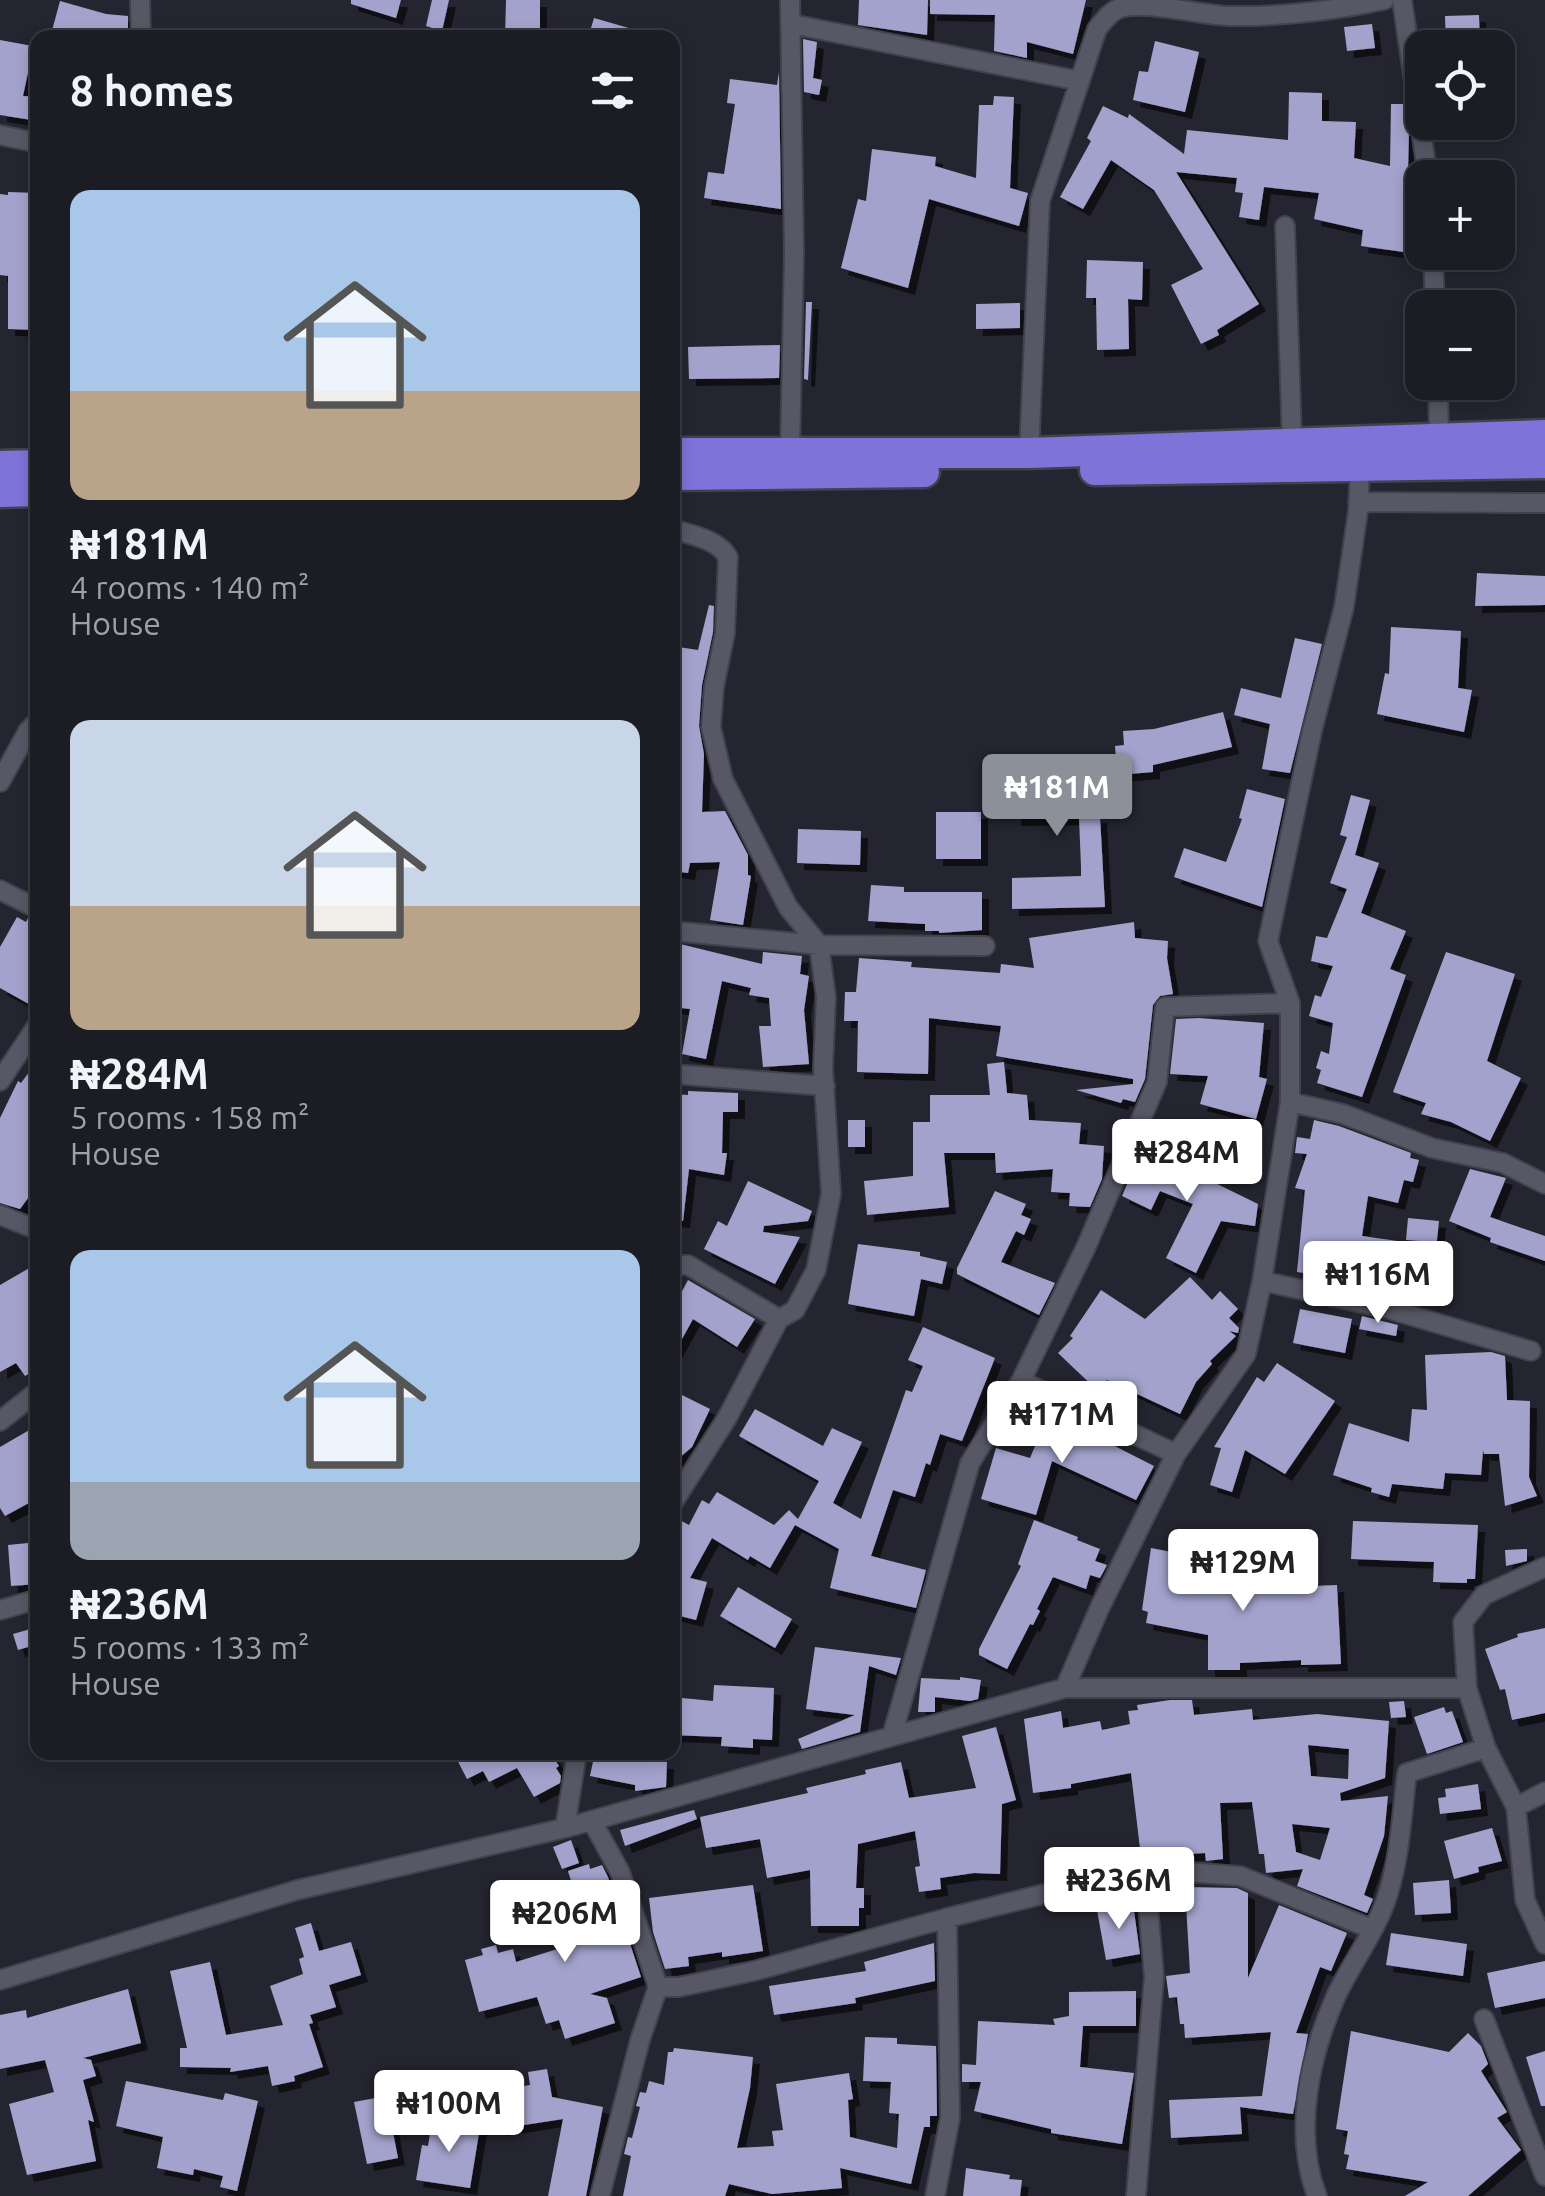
<!DOCTYPE html>
<html lang="en">
<head>
<meta charset="utf-8">
<style>
	:root { --surface:#1c1c25; --page:#292932; --text:#f1f3f6; --muted:#a0a1a7; --line:#3a3a42; --accent:#8c9099 }
	body { margin:0; font-family:Ubuntu,sans-serif; background:var(--page); color:var(--text); height:100vh; display:flex; flex-direction:column; font-size:38px; white-space:nowrap }
	* { box-sizing:border-box; margin:0 }
	p { font-size:32px; color:var(--muted) }
	.icon { flex:none; width:55px; height:55px; fill:none; stroke:currentColor; stroke-width:2; stroke-linecap:round; stroke-linejoin:round }
	.map { position:relative; flex:1; overflow:hidden }
	.side { position:absolute; left:30px; top:30px; width:650px; height:1730px; display:flex; flex-direction:column; background:var(--surface); border-radius:20px; box-shadow:0 5px 15px #0003,0 0 0 2px var(--line) }
	.side>* { flex:none }
	.controls { position:absolute; left:1405px; top:30px; display:grid; gap:20px }
	.controls a { display:grid; place-items:center; width:110px; height:110px; border-radius:20px; background:var(--surface); box-shadow:0 5px 15px #0003,0 0 0 2px var(--line); font-size:50px }
	.price { position:absolute; translate:-50% -85px; padding:0 22px; border-radius:10px; background:#fff; color:#222; font-size:32px; line-height:65px; filter:drop-shadow(0 2px 5px #0008) }
	.price::after { content:''; position:absolute; left:50%; top:60px; width:30px; height:22px; margin-left:-15px; background:inherit; clip-path:polygon(0 0,100% 0,50% 100%) }
	.price.current { background:var(--accent); color:#fff }
	ul { padding:0; list-style:none }
	li { display:grid; align-content:center; gap:20px; height:530px; padding:0 40px }
	li span { display:grid; place-items:center; height:310px; border-radius:20px; color:#555 }
	li>.icon { margin-inline-start:auto }
	span .icon { width:180px; height:180px; fill:#fffc; stroke-width:1 }
	li b { font-size:42px }
	h2 { display:flex; justify-content:space-between; align-items:center; height:120px; padding:0 40px; font-size:42px }
	.map>svg:first-child { display:block }
	.building { fill:#a3a2cc; fill-rule:evenodd; filter:url(#shadow) }
	.lines { fill:none; stroke-linecap:round; stroke-linejoin:round }
	.minor-casing { stroke:#42424d; stroke-width:22 }
	.trunk-casing { stroke:#42424d; stroke-width:35 }
	.minor { stroke:#575766; stroke-width:18 }
	.trunk { stroke:#7e73d8; stroke-width:30 }
</style>
</head>
<body>
<div class="map">
<svg width="1545" height="2196" viewBox="0 0 1545 2196">
	<defs>
		<filter id="shadow"><feDropShadow dx="7" dy="7" stdDeviation="0" flood-color="#0009"/></filter>
	</defs>
	<rect width="100%" height="100%" fill="#252531"/>
	<path class="building" d="M351 0H401L396 18 351 4Z
		M432 0H449L442 31 426 26Z
		M506 0H540V38H505Z
		M859 0H928L927 35 858 25Z
		M930 0H1086L1073 54 1027 42V58L994 51 995 15 930 14Z
		M60 1 106 14 128 16V38H50Z
		M1479 15 1480 48H1446L1445 16Z
		M594 18 646 33 645 38H588Z
		M1372 24 1375 48 1347 51 1344 27Z
		M803 39 817 42 813 78 822 80 819 95 804 92Z
		M0 40 38 47V65L30 63 23 96 38 97V121L0 115Z
		M1155 41 1199 52 1185 112 1133 100 1139 71 1148 72Z
		M779 72 781 209 704 198 708 172 724 174 735 104 727 103 730 79 777 85Z
		M1289 92 1322 93V121L1356 122 1354 158 1390 166 1391 104H1405L1409 131 1408 171 1414 172 1420 187 1411 253 1361 246 1363 230 1314 219 1319 193 1264 187 1259 220 1239 217 1243 193 1235 192 1237 178 1176 172 1259 304 1217 330 1219 335 1201 344 1171 285 1203 269 1154 190 1111 160 1083 209 1060 197 1091 141 1087 138 1103 106 1128 118 1129 114 1184 154 1187 130 1288 140Z
		M994 96 1014 97 1010 188 1028 193 1019 226 929 199 908 288 841 268 858 199 866 201 872 149 936 157 935 166 976 178 979 105H993Z
		M8 192 38 193V330L8 329V276L0 275V194L8 195Z
		M1087 260 1143 262 1142 300 1128 299 1129 349 1097 350 1096 298H1086Z
		M806 302H812L808 380 804 379Z
		M1020 303V328L976 329V304Z
		M780 345 779 378 689 379 688 347Z
		M1477 573 1545 576V605L1475 606Z
		M709 605 714 606 713 632 702 685 699 726 704 754 702 812 725 811 748 855V875L751 876 743 925 710 920 720 862 690 863 688 873 672 871V646L698 650Z
		M1391 627 1461 631 1458 688 1472 690 1464 732 1377 714 1385 673 1389 674Z
		M1295 638 1322 644 1290 773 1262 769 1270 724 1234 715 1241 688 1281 698Z
		M1223 712 1232 747 1153 765V772L1117 775 1115 746 1124 745 1123 731 1154 729Z
		M1016 758 1067 761 1065 793 1080 792 1081 817 1100 816 1105 907 1012 909V878L1081 876V867L1079 818 1014 819Z
		M1247 789 1285 799 1262 907 1174 877 1184 848 1226 862 1242 819 1239 818Z
		M1351 795 1370 800 1355 855 1379 863 1361 913 1406 931 1390 969 1406 975 1362 1097 1317 1083 1321 1070 1316 1068 1321 1051 1329 1054 1333 1023 1309 1016 1315 995 1321 997 1333 966 1311 961 1316 936 1327 938 1347 889 1330 883 1347 837 1340 835Z
		M936 812H981V859H936Z
		M798 829 861 831 860 865 797 863Z
		M871 885 904 887V892H982V930L939 933V931H925V924L868 921Z
		M17 917 26 922 28 918 38 921V1009L0 988V947Z
		M1134 922 1135 938 1168 941 1167 958 1173 994 1160 996 1153 1005 1145 1079 1135 1102 1123 1099 1121 1103 1076 1090 1133 1084V1079L996 1056 1001 1026 929 1018 928 1074 857 1072 858 1021H844L845 992H856L859 958 912 962 911 967 1000 973 1001 964 1034 968 1029 938Z
		M680 944 762 964 763 952 802 956 800 974 809 976 804 1010 809 1064 763 1067 759 1026H771L769 998 749 995 751 988 722 981 706 1059 682 1054 690 1009 672 1007V974Z
		M1446 952 1515 974 1487 1061 1521 1078 1490 1141 1451 1122 1421 1114 1426 1103 1393 1092Z
		M1199 1018 1264 1023 1259 1077 1267 1079 1256 1119 1200 1104 1208 1076 1170 1074 1176 1019Z
		M38 1060V1197L31 1194 20 1209 0 1203V1118L18 1081 21 1083Z
		M1004 1062 1007 1093 1027 1095 1029 1120 1081 1123 1079 1144 1104 1146 1102 1179 1090 1207 1069 1206 1070 1193 1051 1192 1053 1169 996 1173 995 1153H944L949 1207 867 1215 864 1181 913 1176V1122H930V1095H990L987 1064Z
		M688 1091 738 1093V1112H723L722 1153H727L724 1175 689 1169 683 1221 672 1220V1094L688 1095Z
		M848 1120H865V1147H848Z
		M1314 1120 1339 1126 1411 1153 1410 1158 1419 1160 1413 1182 1404 1180 1398 1203 1368 1196 1362 1236 1412 1243 1406 1280 1336 1273V1278L1297 1272 1305 1190 1295 1188 1307 1154 1295 1153 1297 1137 1310 1139Z
		M1145 1142 1176 1157 1171 1169 1203 1182 1205 1178 1258 1204 1255 1226 1221 1221 1196 1273 1166 1258 1193 1204 1160 1191 1151 1210 1122 1196Z
		M1470 1169 1506 1178 1490 1217 1545 1236V1261L1490 1242 1491 1238 1449 1221Z
		M748 1181 812 1211 808 1221 764 1226 763 1232 800 1237 775 1284 704 1249 718 1221 727 1226Z
		M995 1191 1026 1204 1021 1215 1031 1219 1024 1235 1016 1231 1001 1262 1055 1283 1039 1315 957 1274V1268Z
		M1408 1218 1439 1221 1431 1296H1422L1420 1241 1406 1240Z
		M858 1244 920 1252V1256L947 1262 942 1284 921 1279 914 1316 848 1304Z
		M38 1263V1369L25 1376 16 1363 0 1372V1285Z
		M1190 1277 1212 1300 1220 1291 1238 1309 1229 1318 1239 1328 1238 1333 1229 1331 1236 1336 1210 1361 1212 1364 1196 1382 1180 1414 1107 1380 1097 1390 1058 1353 1073 1338 1070 1336 1101 1290 1145 1319Z
		M688 1280 755 1319 737 1347 693 1319 672 1357V1310Z
		M1300 1309 1352 1319 1345 1353 1293 1343Z
		M1362 1316 1398 1325 1396 1336 1359 1329Z
		M923 1327 995 1358 962 1441 940 1434 930 1465 926 1463 915 1497 893 1490 871 1556 926 1570 916 1608 830 1588 839 1549 795 1525 770 1568 750 1556 748 1560 712 1538 690 1578 707 1582 696 1620 672 1614V1516L689 1525 702 1500 709 1504 717 1492 774 1525 789 1510 798 1519 819 1481 739 1436 755 1409 823 1446 832 1428 862 1442 833 1503 861 1519 906 1390 912 1392 923 1366 908 1360Z
		M1491 1352 1505 1356 1507 1400 1530 1401 1529 1477 1537 1496 1505 1506 1499 1454H1484L1483 1450 1481 1475 1445 1473 1443 1489 1392 1484 1389 1497 1371 1492 1372 1488 1333 1475 1349 1423 1409 1442 1412 1409 1427 1410 1425 1355Z
		M1277 1363 1335 1401 1285 1474 1245 1450 1232 1492 1210 1485 1221 1448 1214 1447 1257 1377 1264 1382Z
		M672 1390 710 1409 692 1447 672 1464Z
		M1050 1410 1071 1419 1095 1432 1093 1435 1154 1466 1136 1500 1052 1461 1036 1515 981 1499 996 1448 1030 1458Z
		M38 1425V1498L5 1516 0 1508V1447Z
		M1034 1520 1078 1537 1077 1540 1100 1549 1095 1561 1107 1565 1100 1578 1090 1575 1086 1589 1053 1577 1037 1609 1040 1611 1033 1625 1030 1624 1007 1669 979 1655V1649L1021 1566 1018 1564Z
		M1353 1521 1478 1525 1475 1579H1467V1583L1433 1582 1434 1562 1351 1559Z
		M38 1542V1584L11 1586 8 1545Z
		M1151 1548 1218 1561 1212 1588 1253 1595V1581L1285 1579V1587L1337 1585 1341 1664 1301 1665V1660L1240 1663V1670H1208V1635L1146 1623 1148 1612 1142 1610Z
		M1527 1549V1561L1506 1566 1505 1550Z
		M738 1587 792 1619 775 1648 720 1616Z
		M34 1628 38 1644 18 1650 13 1634Z
		M1545 1628V1713L1512 1720 1505 1689 1500 1690 1485 1649 1518 1637 1517 1634Z
		M815 1647 901 1658 896 1675 869 1666 860 1732 802 1749 798 1739 855 1715 806 1709Z
		M960 1677 981 1680 978 1699 970 1701 935 1697V1712H918L921 1678 960 1680Z
		M714 1685 774 1688 772 1740 753 1739V1748L721 1746 722 1737 672 1735V1697L713 1701Z
		M1170 1700H1192L1194 1715 1252 1709 1253 1720 1317 1714 1389 1721 1385 1778 1340 1793 1341 1801 1388 1796 1384 1836 1364 1895 1373 1899 1367 1913 1297 1886 1303 1869 1266 1873 1264 1854H1259L1252 1802 1220 1803 1223 1859 1206 1861 1205 1853 1141 1857 1131 1773 1071 1784V1788L1033 1793 1024 1719 1061 1711 1063 1728 1100 1721 1102 1730 1130 1724 1128 1711 1138 1710 1137 1705ZM1308 1745 1349 1749 1348 1779 1311 1776ZM1292 1824 1330 1828 1320 1860 1296 1852Z
		M1404 1701 1406 1717 1391 1718 1389 1702Z
		M1444 1707 1446 1713 1452 1711 1463 1742 1427 1754 1414 1717Z
		M996 1727 1016 1800 1002 1804 1000 1874 974 1873 940 1878 941 1889 919 1892 915 1867 920 1866 915 1831 858 1844 856 1888H864V1908H859V1926H811L810 1870 767 1878 760 1839 706 1848 700 1817 808 1793 806 1788 866 1774 865 1770 901 1762 909 1798 976 1788 962 1736Z
		M453 1752H550L559 1766 556 1768 561 1776 560 1783 534 1797 517 1768 489 1782 483 1771 467 1779Z
		M595 1752H637L635 1760 667 1762 666 1787 635 1791V1785L590 1776Z
		M1478 1784 1481 1809 1440 1814 1438 1798 1446 1797 1445 1789Z
		M694 1810 697 1819 625 1846 620 1830Z
		M1492 1828 1502 1861 1478 1867 1479 1872 1454 1879 1444 1841Z
		M571 1840 579 1863 562 1869 553 1847Z
		M589 1864 590 1869 602 1865 608 1877 641 1977 590 1994 607 1998 615 2023 565 2039 559 2020 546 2024 537 1997 479 2012 465 1960 483 1955 481 1949 496 1945 498 1953 513 1949 516 1962 589 1939 568 1871Z
		M1449 1880 1451 1913 1415 1915 1413 1883Z
		M753 1885 763 1951 722 1957V1952L688 1957 689 1966 665 1969 653 1932 649 1898Z
		M1185 1887 1237 1888 1248 1893V1978L1279 1905 1347 1933 1331 1971 1320 1967 1296 2033 1308 2034 1293 2114 1240 2107 1242 2134 1171 2138 1169 2100 1262 2096 1271 2032 1185 2038 1184 2024H1180L1177 1997 1169 1998 1166 1976 1190 1973Z
		M1133 1904 1140 1954 1106 1960 1097 1910Z
		M311 1923 319 1951 351 1942 361 1975 329 1985 336 2007 310 2015 313 2023 309 2024 323 2067 294 2076 295 2081 272 2086 268 2066 230 2072 231 2068 180 2067V2048H187L170 1971 210 1962 226 2035 283 2025 270 1986 303 1974 299 1959 304 1957 295 1928Z
		M1391 1933 1467 1944 1463 1976 1386 1965Z
		M934 1943 935 1981 855 1998 856 2003 774 2015 769 1986 866 1971 864 1962Z
		M1545 1961V1998L1495 2008 1487 1973Z
		M128 1989 141 2043 83 2058 91 2060 96 2076 83 2080 94 2122 88 2120 96 2161 27 2175 9 2104 54 2092 45 2060 0 2069V2015L26 2010 27 2018Z
		M1136 1991V2026H1083L1080 2067 1134 2073 1122 2144 1051 2133V2129L974 2111 981 2082H962V2064L976 2065 978 2021 1055 2025 1053 2019 1069 2016V1992Z
		M1351 2031 1449 2052 1468 2033 1481 2046 1488 2064 1481 2071 1507 2112 1497 2118 1521 2150 1468 2196H1405L1428 2182 1346 2169 1349 2155 1344 2154 1348 2131 1336 2129Z
		M865 2037 897 2038V2044L936 2046 937 2116H930V2127H924L911 2184 840 2168 842 2188 772 2194 729 2184 725 2196H623L631 2156 624 2154 628 2137 632 2138 640 2107 636 2106 640 2092 646 2093 649 2081 664 2085 668 2052H673L674 2048 753 2057 750 2088 737 2148 774 2146 772 2131 783 2130 776 2084 849 2073 853 2099 848 2100 850 2137 897 2148 899 2114 889 2113 891 2082 863 2081Z
		M1545 2051V2106H1541L1526 2057Z
		M547 2069 552 2097 603 2107 586 2196H548L563 2119 499 2129 493 2091 530 2085 528 2072Z
		M126 2081 223 2100 225 2093 258 2101 237 2191 220 2187 223 2176 194 2169 193 2175 157 2168 163 2137 116 2126Z
		M386 2096 398 2158 367 2164 354 2102Z
		M432 2120 480 2127 470 2188 416 2180 422 2145 428 2146Z
		M966 2168 1010 2175 1009 2179 1022 2180 1020 2196H963Z"/>
	<g class="lines">
		<defs>
			<path id="minor" d="M140 0 141 38
				M1402 0 1428 178
				M791 24 1080 81
				M0 135 38 143
				M1285 226 1292 443
				M1433 252 1435 308
				M1438 382 1439 438
				M790 451 794 254 790 0
				M1029 453 1040 201 1097 29C1104 21 1109 12 1120 8 1144 0 1200 15 1229 16 1282 17 1332 11 1384 0
				M1358 502 1545 503
				M672 529C692 535 717 539 728 557L725 633 714 687 711 727 723 779 788 907 819 945 826 997 823 1068 831 1194 816 1270 795 1310 779 1319 727 1418 672 1504
				M0 782 28 731 38 721
				M0 890 38 909
				M672 931 819 945 985 946
				M672 1074 825 1086
				M0 1081 38 1024
				M1290 1102 1343 1114 1432 1148 1503 1163 1545 1184
				M0 1215 38 1230
				M672 1265H688L779 1319
				M1262 1281 1389 1309 1531 1351
				M1021 1381 1176 1454
				M0 1421 38 1391
				M1545 1567 1484 1595 1463 1622 1467 1688 1486 1748 1516 1807 1545 1792
				M0 1610 38 1599
				M1065 1688 1100 1607 1176 1454 1246 1354 1262 1281 1290 1102V1003L1268 941 1312 731 1344 607 1358 511 1360 467
				M892 1736 970 1463 1021 1381 1086 1247 1157 1082 1165 1007 1290 1003
				M1516 1807 1525 1900 1545 1944
				M592 1821 620 1872 658 1987
				M565 1828 577 1752
				M0 1980 297 1890 565 1828 1065 1688H1467
				M1484 2019 1545 2176
				M600 2196 640 2040 658 1987H679L754 1971 947 1918 1145 1869 1240 1876 1372 1929
				M935 2196 950 2118 947 1918
				M1136 2196 1154 1977 1145 1869
				M1317 2196C1293 2133 1309 2057 1336 1996 1352 1962 1377 1930 1388 1894 1400 1856 1402 1813 1407 1773L1486 1748"/>
			<path id="trunk" d="M672 453H1029L1545 435
				M0 466 38 465
				M1095 470 1545 463
				M672 475 924 472
				M0 492 38 491"/>
		</defs>
		<use href="#minor" class="minor-casing"/>
		<use href="#trunk" class="trunk-casing"/>
		<use href="#minor" class="minor"/>
		<use href="#trunk" class="trunk"/>
	</g>
</svg>
<div class="controls">
<a><svg class="icon" aria-label="locate" viewBox="0 0 24 24"><circle cx="12" cy="12" r="6"/><path d="M12 2v4M12 18v4M2 12h4M18 12h4"/></svg></a>
<a>+</a>
<a>−</a>
</div>
<b class="price current" style="left:1057px;top:839px">₦181M</b>
<b class="price" style="left:1187px;top:1204px">₦284M</b>
<b class="price" style="left:1378px;top:1326px">₦116M</b>
<b class="price" style="left:1062px;top:1466px">₦171M</b>
<b class="price" style="left:1243px;top:1614px">₦129M</b>
<b class="price" style="left:1119px;top:1932px">₦236M</b>
<b class="price" style="left:565px;top:1965px">₦206M</b>
<b class="price" style="left:449px;top:2155px">₦100M</b>
<section class="side">
<h2>8 homes<svg class="icon" aria-label="filters" viewBox="0 0 24 24"><path d="M4 7h16M4 17h16"/><circle cx="9" cy="7" r="2"/><circle cx="15" cy="17" r="2"/></svg></h2>
<ul>
<li><span style="background:linear-gradient(#a9c7e8 65%,#b9a48a 0)"><svg class="icon" aria-label="home" viewBox="0 0 24 24"><path d="M3 11l9-7 9 7M6 9v11h12V9"/></svg></span><div><b>₦181M</b><p>4 rooms · 140 m²</p><p>House</p></div></li>
<li><span style="background:linear-gradient(#c9d6e8 60%,#b9a48a 0)"><svg class="icon" aria-label="home" viewBox="0 0 24 24"><path d="M3 11l9-7 9 7M6 9v11h12V9"/></svg></span><div><b>₦284M</b><p>5 rooms · 158 m²</p><p>House</p></div></li>
<li><span style="background:linear-gradient(#a9c7e8 75%,#9aa5b1 0)"><svg class="icon" aria-label="home" viewBox="0 0 24 24"><path d="M3 11l9-7 9 7M6 9v11h12V9"/></svg></span><div><b>₦236M</b><p>5 rooms · 133 m²</p><p>House</p></div></li>
</ul>
</section>
</div>
</body>
</html>
